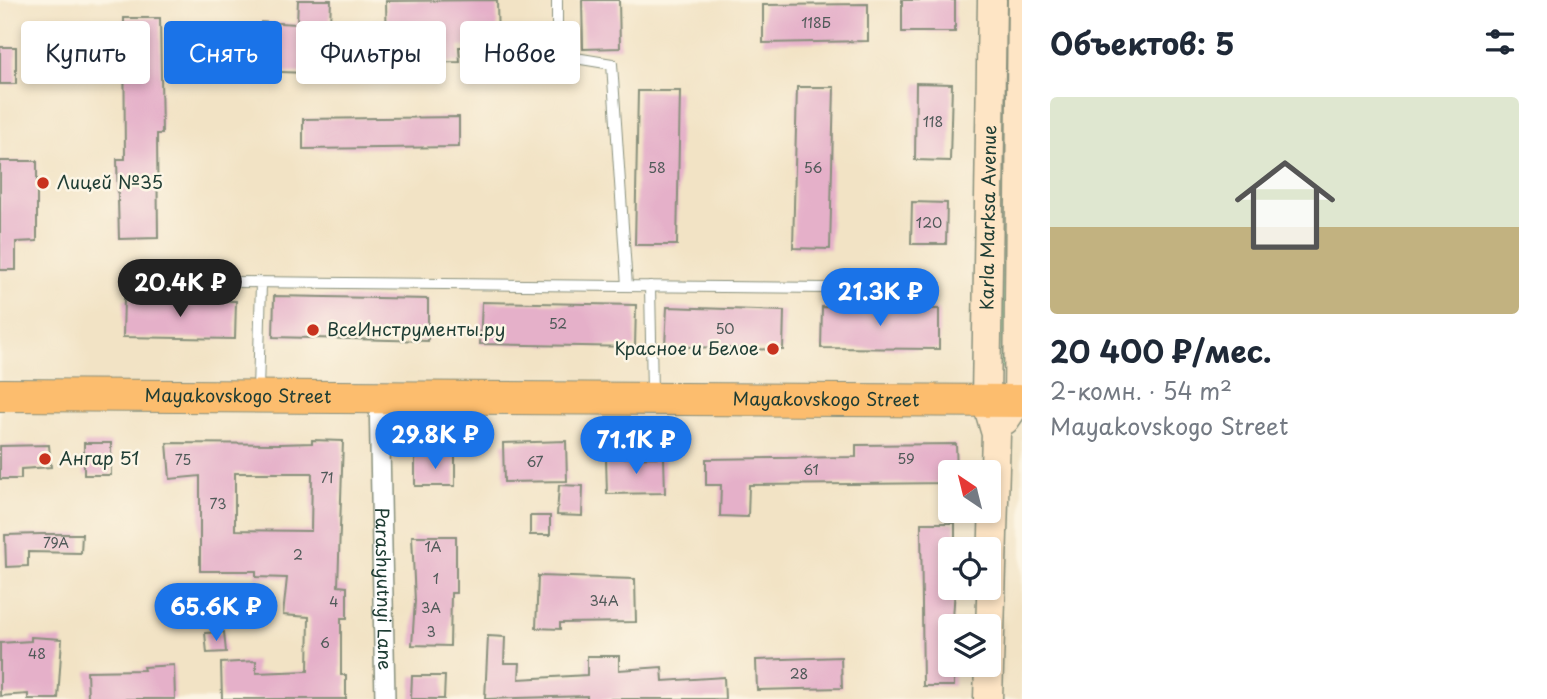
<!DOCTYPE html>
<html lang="ru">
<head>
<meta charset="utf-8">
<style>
	:root { --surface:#fff; --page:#f2f2f3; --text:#1f2937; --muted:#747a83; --accent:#1a73e8 }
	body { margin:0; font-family:"Playpen Sans",sans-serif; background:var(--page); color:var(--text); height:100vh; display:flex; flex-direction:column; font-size:26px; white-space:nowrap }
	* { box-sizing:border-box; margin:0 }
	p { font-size:23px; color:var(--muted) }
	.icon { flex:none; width:38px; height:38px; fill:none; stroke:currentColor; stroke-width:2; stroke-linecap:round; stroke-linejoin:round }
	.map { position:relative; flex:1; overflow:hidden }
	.drawer { display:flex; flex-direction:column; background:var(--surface); width:525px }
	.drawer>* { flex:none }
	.guide { position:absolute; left:21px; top:21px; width:665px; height:63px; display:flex; gap:14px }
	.needle { width:46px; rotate:325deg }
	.tools { position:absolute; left:938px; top:460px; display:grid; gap:14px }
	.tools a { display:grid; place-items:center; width:63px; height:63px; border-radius:7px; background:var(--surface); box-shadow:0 4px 10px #0003; font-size:35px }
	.price { position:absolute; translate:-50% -60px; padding:0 16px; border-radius:24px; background:var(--accent); color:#fff; font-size:23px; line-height:46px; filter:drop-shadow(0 2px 4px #0008) }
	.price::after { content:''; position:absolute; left:50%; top:42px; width:21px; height:16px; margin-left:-10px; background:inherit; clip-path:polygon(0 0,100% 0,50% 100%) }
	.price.current { background:#222; color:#fff }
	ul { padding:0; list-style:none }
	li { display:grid; align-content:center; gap:14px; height:371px; padding:0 28px }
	li span { display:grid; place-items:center; height:217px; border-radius:7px; color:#555 }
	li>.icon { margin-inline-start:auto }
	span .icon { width:126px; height:126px; fill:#fffc; stroke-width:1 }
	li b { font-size:30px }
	h2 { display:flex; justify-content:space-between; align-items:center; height:84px; padding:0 28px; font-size:30px }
	.tag { padding:0 24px; border-radius:7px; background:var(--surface); box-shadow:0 4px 10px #0003; font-size:24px; line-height:63px }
	.tag.current { background:var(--accent); color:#fff }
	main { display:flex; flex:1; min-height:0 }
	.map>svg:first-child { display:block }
	.green { fill:#95dd98; stroke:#5a8d66; stroke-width:2 }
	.building { fill:#e5b0c9; fill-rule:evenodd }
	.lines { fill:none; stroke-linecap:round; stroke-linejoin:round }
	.lane-casing { stroke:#88907c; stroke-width:12 }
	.street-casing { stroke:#88907c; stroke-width:22 }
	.secondary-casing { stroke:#88907c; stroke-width:31 }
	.primary-casing { stroke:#88907c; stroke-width:34 }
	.lane { stroke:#fff; stroke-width:10 }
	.street { stroke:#fff; stroke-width:19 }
	.secondary { stroke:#fee5c5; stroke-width:28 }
	.primary { stroke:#fcbd6e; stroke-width:32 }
	.poi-dot { fill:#c8321e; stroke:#fcf5e5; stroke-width:2.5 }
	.labels { text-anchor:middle; stroke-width:5; stroke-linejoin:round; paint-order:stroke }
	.number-label { font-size:14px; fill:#505a59 }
	.poi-label { font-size:18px; fill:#1f3d34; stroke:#fcf5e5; text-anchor:start }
	.street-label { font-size:18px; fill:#1f3d34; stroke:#fcf5e5 }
</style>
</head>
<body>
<main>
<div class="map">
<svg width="1022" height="699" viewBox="0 0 1022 699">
	<rect width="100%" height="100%" fill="#fcf5e5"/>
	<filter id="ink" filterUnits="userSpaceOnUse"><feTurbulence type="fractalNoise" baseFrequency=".0143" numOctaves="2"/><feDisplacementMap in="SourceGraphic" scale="14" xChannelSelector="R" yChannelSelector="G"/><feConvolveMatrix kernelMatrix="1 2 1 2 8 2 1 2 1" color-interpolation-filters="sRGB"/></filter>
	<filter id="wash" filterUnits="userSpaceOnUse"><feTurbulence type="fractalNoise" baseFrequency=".00686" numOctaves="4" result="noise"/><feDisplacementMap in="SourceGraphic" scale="28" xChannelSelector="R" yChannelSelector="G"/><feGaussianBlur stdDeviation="1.57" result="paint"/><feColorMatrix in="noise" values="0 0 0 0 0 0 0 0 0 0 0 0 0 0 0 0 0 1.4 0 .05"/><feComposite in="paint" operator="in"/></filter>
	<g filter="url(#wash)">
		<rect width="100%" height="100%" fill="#f2e3c5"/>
		<path class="green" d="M1003 0H1011L1009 368H1000Z"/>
		<g id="blocks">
			<path class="building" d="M298 0H331L328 74 259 71 261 22 297 24Z
				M497 0 498 46 459 47 460 62 414 63V47L387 48 386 1Z
				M582 0H619L620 48 583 49Z
				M902 0H955V32H902Z
				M868 4V41L763 43V5Z
				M124 18H160L162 134H157L158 238 119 239 117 159H125Z
				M0 47H16V84H0Z
				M916 83 952 84 950 161 915 160Z
				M797 87H834L830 249 793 248Z
				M638 91H680L677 245H635Z
				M459 117V147L303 149V119Z
				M0 161H37V241L16 242V270H0Z
				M912 202 947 203 946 244H911Z
				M274 296 428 299V341L273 337Z
				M124 299 236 301 235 339 123 337Z
				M482 302 636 305 635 347 480 344Z
				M667 307 784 311 783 350 665 346Z
				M822 307 939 309V349L821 348Z
				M312 440 343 441 338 586 347 587V618H341V675H346V699H222L221 663 256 661V673L308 671 309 617 283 615 287 578 256 577V571H200V476L170 479 167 443 280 444 312 443ZM235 473H312L311 531 235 530Z
				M566 441 567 481 504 482 503 443Z
				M84 443H111V475H84Z
				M956 444 957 472H950V483L749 485 748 517 720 516 721 485H706V459L856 457V445Z
				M49 445 51 467 21 469V479H0V446Z
				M415 455H455V486H415Z
				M664 457 665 493 607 494 606 458Z
				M559 485 583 486 582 516 557 515Z
				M530 516H550V535H530Z
				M921 523H955V550H950V588H955L950 665H954V686H923Z
				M41 534H82L81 553 28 552V566L6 567 5 535Z
				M412 536H456V593H451L450 646 412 645 415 601Z
				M538 576 635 579 636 622 560 623V629L536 628Z
				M224 632 226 652 207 653 205 633Z
				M488 636 505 637 504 663H520L519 679 587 675V656H619V670L662 667 663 681 724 677 725 699H587V696L485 699Z
				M31 637 62 639 58 699H28V694L0 696V643L31 641Z
				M841 657 842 688 757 690 756 660Z
				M174 665 175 699H88L87 671 144 670 143 667Z
				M412 676H445L444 699H411Z"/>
		</g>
	</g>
	<g filter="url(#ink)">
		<use href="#blocks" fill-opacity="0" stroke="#88907c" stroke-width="2"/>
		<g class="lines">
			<defs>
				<path id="lane" d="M557 0V55L612 64 627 286
					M145 281 927 289
					M650 286 652 394
					M258 391 261 283"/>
				<g id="street">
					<path id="s1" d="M379 395 385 699"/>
				</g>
				<g id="secondary">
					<path d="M1005 420 1018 401 1022 0"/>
					<path id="s2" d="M988 699 996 434 986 400 992 0"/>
				</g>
				<g id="primary">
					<path id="s3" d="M0 395 1022 401"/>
				</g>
			</defs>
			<use href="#lane" class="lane-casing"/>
			<use href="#street" class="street-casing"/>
			<use href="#secondary" class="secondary-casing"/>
			<use href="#primary" class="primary-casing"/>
			<use href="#lane" class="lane"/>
			<use href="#street" class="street"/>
			<use href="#secondary" class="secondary"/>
			<use href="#primary" class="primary"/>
		</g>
	</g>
	<g class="poi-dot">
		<circle cx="43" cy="183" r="7"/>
		<circle cx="313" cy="330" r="7"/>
		<circle cx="773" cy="349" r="7"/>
		<circle cx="45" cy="459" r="7"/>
	</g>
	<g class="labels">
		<g class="number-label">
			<text x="816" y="28">118Б</text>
			<text x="933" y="127">118</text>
			<text x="657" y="173">58</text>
			<text x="813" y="173">56</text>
			<text x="929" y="228">120</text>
			<text x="558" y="329">52</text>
			<text x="725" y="334">50</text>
			<text x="906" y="464">59</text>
			<text x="183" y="465">75</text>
			<text x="535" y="467">67</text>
			<text x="811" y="475">61</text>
			<text x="327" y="483">71</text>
			<text x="218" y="509">73</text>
			<text x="56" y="548">79А</text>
			<text x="433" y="552">1А</text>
			<text x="298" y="560">2</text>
			<text x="436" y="584">1</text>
			<text x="604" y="606">34А</text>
			<text x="334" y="607">4</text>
			<text x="431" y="613">3А</text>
			<text x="431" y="637">3</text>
			<text x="325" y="648">6</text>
			<text x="37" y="659">48</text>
			<text x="799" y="679">28</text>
		</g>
		<g class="poi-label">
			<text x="57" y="189">Лицей №35</text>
			<text x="327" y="336">ВсеИнструменты.ру</text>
			<text x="759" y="355" text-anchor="end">Красное и Белое</text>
			<text x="59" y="465">Ангар 51</text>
		</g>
		<g class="street-label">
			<text dy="6" stroke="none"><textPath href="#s2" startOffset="483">Karla Marksa Avenue</textPath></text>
			<text dy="6" stroke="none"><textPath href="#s3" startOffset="238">Mayakovskogo Street</textPath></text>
			<text dy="6" stroke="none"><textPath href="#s3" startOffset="826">Mayakovskogo Street</textPath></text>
			<text dy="6" stroke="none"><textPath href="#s1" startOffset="194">Parashyutnyi Lane</textPath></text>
		</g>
	</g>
</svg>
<div class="tools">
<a><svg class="needle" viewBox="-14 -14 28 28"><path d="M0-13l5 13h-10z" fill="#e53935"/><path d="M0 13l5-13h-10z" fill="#747a83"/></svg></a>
<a><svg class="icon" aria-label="locate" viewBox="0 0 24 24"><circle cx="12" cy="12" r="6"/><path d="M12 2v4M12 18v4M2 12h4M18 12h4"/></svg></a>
<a><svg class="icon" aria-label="layers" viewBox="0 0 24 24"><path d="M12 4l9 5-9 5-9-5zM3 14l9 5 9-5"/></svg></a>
</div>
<b class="price current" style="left:180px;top:319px">20.4K ₽</b>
<b class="price" style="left:880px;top:328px">21.3K ₽</b>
<b class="price" style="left:435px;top:471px">29.8K ₽</b>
<b class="price" style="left:636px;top:476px">71.1K ₽</b>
<b class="price" style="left:216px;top:643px">65.6K ₽</b>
<div class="guide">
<a class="tag">Купить</a>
<a class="tag current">Снять</a>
<a class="tag">Фильтры</a>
<a class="tag">Новое</a>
</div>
</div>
<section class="drawer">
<h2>Объектов: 5<svg class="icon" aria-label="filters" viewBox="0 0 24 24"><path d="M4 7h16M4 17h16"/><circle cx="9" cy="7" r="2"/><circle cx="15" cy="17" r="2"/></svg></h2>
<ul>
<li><span style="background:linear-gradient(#dfe7d0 60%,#c2b280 0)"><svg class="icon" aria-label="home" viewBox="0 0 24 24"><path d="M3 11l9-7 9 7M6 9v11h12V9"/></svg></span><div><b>20 400 ₽/мес.</b><p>2-комн. · 54 m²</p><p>Mayakovskogo Street</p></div></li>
</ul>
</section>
</main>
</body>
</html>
